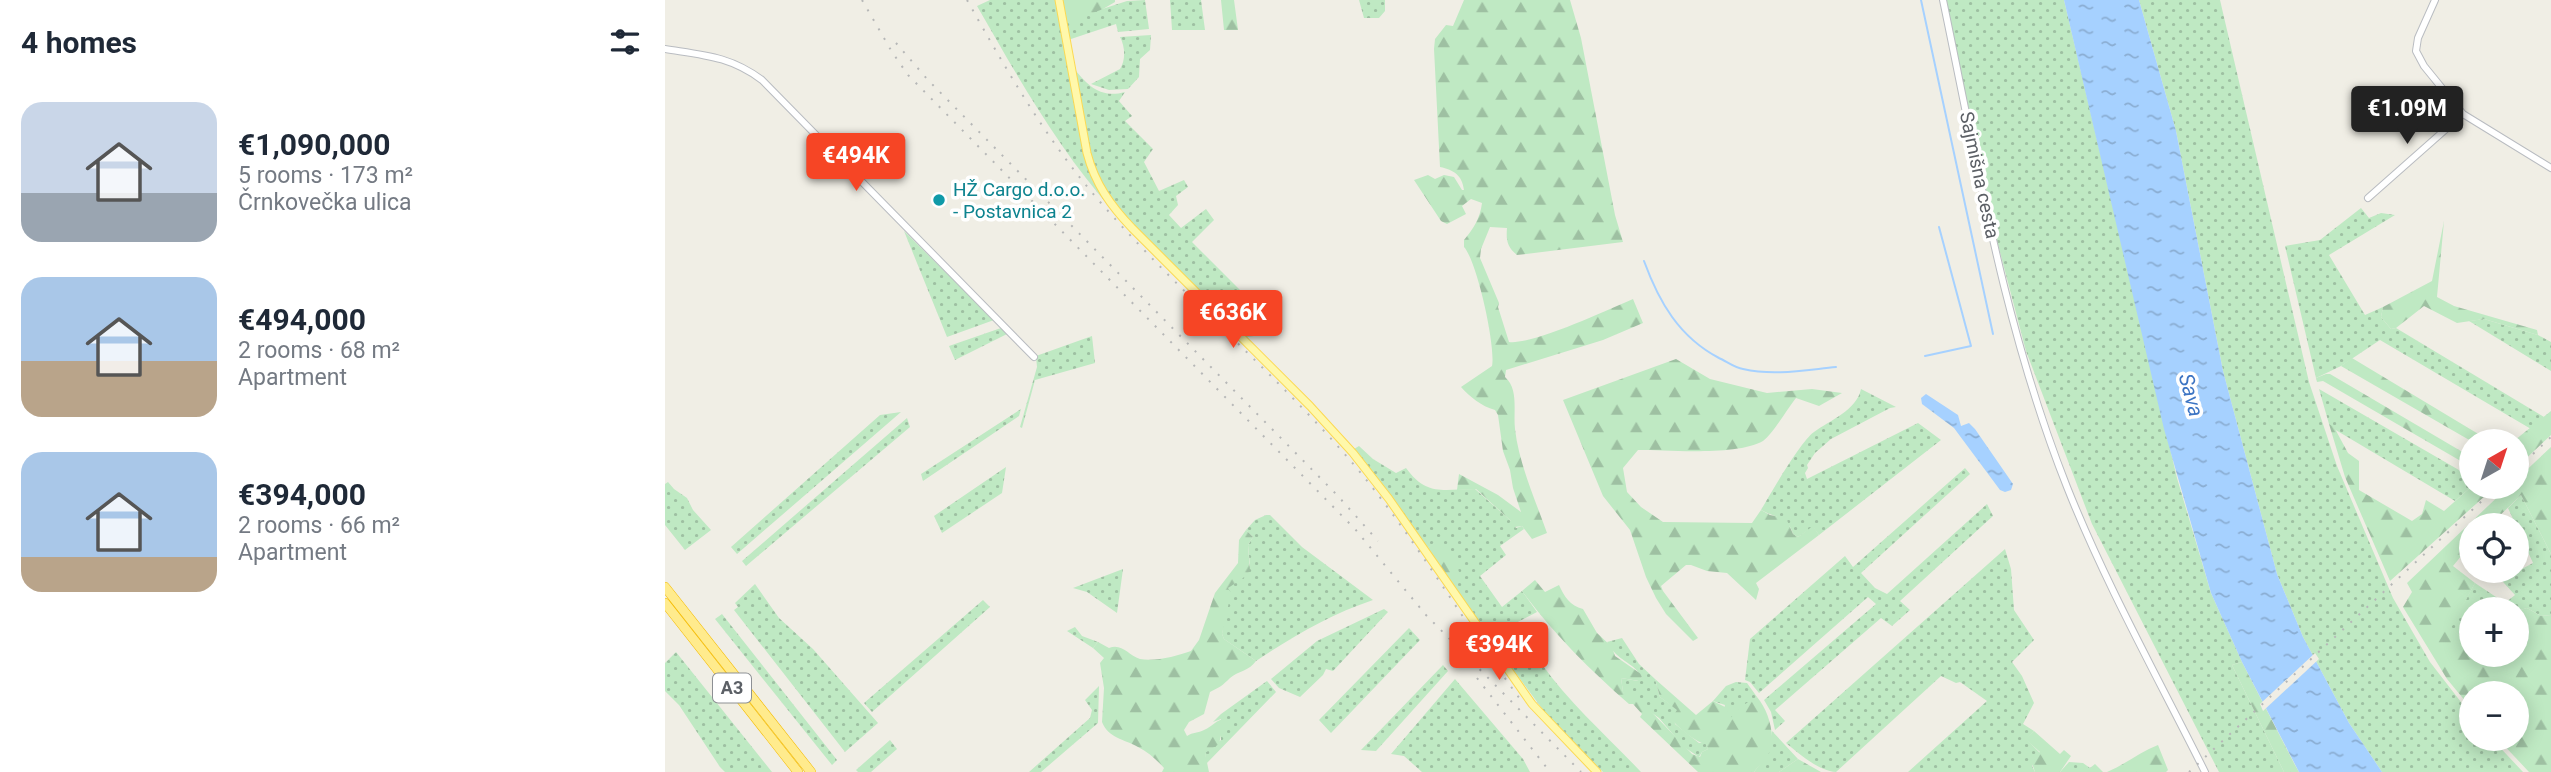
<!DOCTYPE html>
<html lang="en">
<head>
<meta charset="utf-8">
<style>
	:root { --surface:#fff; --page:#f6f6f7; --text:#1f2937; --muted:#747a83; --accent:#f64525 }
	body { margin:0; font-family:Roboto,sans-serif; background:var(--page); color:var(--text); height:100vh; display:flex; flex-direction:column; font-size:26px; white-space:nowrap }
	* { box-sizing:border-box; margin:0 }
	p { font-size:23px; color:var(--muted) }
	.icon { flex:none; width:38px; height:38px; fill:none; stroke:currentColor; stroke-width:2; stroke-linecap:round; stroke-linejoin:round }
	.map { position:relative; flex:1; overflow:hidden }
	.panel { display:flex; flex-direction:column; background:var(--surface); width:665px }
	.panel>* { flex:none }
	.needle { width:46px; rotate:39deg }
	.buttons { position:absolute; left:1794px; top:429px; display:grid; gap:14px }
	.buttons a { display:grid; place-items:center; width:70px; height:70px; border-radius:50%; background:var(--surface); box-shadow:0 4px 18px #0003; font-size:35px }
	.price { position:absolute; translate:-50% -60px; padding:0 16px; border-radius:7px; background:var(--accent); color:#fff; font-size:23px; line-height:46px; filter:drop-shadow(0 2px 4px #0008) }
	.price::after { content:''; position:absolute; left:50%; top:42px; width:21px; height:16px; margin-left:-10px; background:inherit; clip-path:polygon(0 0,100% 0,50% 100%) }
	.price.on { background:#222; color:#fff }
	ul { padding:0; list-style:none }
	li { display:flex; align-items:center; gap:21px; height:175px; padding:0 21px }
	li span { display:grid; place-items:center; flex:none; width:196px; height:140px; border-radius:21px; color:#555 }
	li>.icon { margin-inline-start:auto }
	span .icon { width:84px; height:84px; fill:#fffc; stroke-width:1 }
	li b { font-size:30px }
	h2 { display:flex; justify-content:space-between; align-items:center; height:84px; padding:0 21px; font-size:30px }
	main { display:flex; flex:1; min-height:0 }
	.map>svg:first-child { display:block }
	.grass { fill:url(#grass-dots) }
	.forest { fill:url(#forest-firs) }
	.water { fill:url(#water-ripples) }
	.pier { fill:#f0eee5 }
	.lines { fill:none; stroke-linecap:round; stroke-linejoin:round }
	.stream { stroke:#a6d1ff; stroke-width:2 }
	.minor-casing { stroke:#b9bcc1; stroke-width:8 }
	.major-casing { stroke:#fcd952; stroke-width:9 }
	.highway-casing { stroke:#f5bb00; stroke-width:10 }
	.minor { stroke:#fff; stroke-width:6 }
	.major { stroke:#fff8ab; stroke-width:7 }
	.highway { stroke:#ffeb8d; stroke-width:9 }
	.rail { stroke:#b6b7b7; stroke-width:2; stroke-dasharray:2 9; stroke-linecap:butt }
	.culture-dot { fill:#0f9aa8; stroke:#fff; stroke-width:2.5 }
	.labels { text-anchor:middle; stroke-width:7; stroke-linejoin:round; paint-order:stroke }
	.shield { fill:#fff; stroke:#8d9094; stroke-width:2 }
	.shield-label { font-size:18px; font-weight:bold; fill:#5c6066 }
	.street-label { font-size:19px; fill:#5c6066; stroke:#fff }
	.culture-label { font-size:19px; fill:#0d838f; stroke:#fff; text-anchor:start }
	.water-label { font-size:21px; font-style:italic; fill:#3c74c3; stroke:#fff }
</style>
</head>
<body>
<main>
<section class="panel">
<h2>4 homes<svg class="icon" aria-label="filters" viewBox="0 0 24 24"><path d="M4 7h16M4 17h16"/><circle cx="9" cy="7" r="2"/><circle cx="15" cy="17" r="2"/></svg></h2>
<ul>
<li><span style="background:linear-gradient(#c9d6e8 65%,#9aa5b1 0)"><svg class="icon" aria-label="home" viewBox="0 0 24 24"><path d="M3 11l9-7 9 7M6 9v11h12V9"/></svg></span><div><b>€1,090,000</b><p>5 rooms · 173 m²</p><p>Črnkovečka ulica</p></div></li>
<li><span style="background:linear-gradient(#a9c7e8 60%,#b9a48a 0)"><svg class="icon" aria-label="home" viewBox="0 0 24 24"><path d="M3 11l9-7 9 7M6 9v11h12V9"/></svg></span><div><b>€494,000</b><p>2 rooms · 68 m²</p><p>Apartment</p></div></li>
<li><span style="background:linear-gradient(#a9c7e8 75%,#b9a48a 0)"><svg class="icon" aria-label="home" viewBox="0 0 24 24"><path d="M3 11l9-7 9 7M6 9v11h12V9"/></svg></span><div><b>€394,000</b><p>2 rooms · 66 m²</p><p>Apartment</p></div></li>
</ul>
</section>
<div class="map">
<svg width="1886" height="772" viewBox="0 0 1886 772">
	<defs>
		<pattern id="grass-dots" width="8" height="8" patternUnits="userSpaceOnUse" patternTransform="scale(1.75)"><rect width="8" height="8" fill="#bfe9c3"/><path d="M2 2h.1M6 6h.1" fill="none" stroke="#9ec0a2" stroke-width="1.8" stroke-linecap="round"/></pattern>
		<pattern id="forest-firs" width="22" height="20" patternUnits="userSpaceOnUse" patternTransform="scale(1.75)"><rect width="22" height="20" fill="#bfe9c3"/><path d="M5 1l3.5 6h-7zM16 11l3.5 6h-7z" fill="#9ec0a2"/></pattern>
		<pattern id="water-ripples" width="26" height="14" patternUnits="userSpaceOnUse" patternTransform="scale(1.75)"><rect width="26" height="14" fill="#a6d1ff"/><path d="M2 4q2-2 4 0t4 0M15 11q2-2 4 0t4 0" fill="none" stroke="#8aadd2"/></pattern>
	</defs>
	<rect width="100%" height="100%" fill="#f0eee5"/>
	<path class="grass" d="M325 0H392L411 107 434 191 449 212C393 149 354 79 312 6Z
		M480 0 484 29 453 32 451 24 403 40 400 21 462 1Z
		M505 0H536L540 30H507Z
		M694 0H720V11L714 18H699Z
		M1281 0H1399L1512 478 1546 593 1577 662 1567 665 1619 772H1554L1427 524 1361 351 1325 214Z
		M1474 0H1555L1644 382 1672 466 1728 598 1765 662 1806 715V738L1827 739 1858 772H1717L1684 723 1638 637 1612 574 1558 371 1511 131Z
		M486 35 485 50 475 59 474 77 463 89 444 90 426 84 455 69C461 60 460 46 455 37Z
		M408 67C422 85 435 99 460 92L454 101 467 116 460 121 488 149 479 162 494 191 519 180 523 187 511 196 513 205 504 215 516 228 541 209 549 220 527 242 608 323C604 334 589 337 578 337L459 217 437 186 425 155Z
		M1696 208 1704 218 1716 213 1730 215 1664 255 1700 315 1718 307 1716 317 1726 329 1731 328 1879 417 1866 429 1715 340 1676 366 1651 378 1620 246 1655 240Z
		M239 231 329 320 282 337Z
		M1819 319 1873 335 1886 342V371L1804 321Z
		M336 328 342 334 290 360 284 346Z
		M427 336 430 363 370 380 357 428 355 427 372 367 371 356Z
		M1196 389 1231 407 1225 408 1166 439 1150 453 1142 465 1143 468 1140 473 1142 479 1253 423 1276 440 1154 535 1148 527 1133 537 1128 534C1123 516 1110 518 1096 510 1106 493 1135 442 1149 432 1164 421 1192 410 1196 389Z
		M1654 389 1806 477V487L1790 501 1669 429 1664 424Z
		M356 409 354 416 258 481 256 474Z
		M236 412 72 554 66 547 215 415Z
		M242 418 245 427 81 566 77 561Z
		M694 446 708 459 731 473 741 468C762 497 779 489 810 489L846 521 851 528 857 526 859 529 835 546 841 555 815 576 837 607 857 591 872 612 841 628 829 644 785 582 772 541 763 548 689 449Z
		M341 467 337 493 277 533 269 516Z
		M1300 468 1305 474 1196 573 1210 588 1222 594 1322 504 1328 516 1235 601 1245 610 1227 626 1216 618 1110 710 1120 721 1110 730 1106 712 1099 700 1211 604 1203 597 1094 693 1085 682 1080 680 1085 639 1180 556 1188 567Z
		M3 482 9 489 22 498 28 510 46 530 20 550 0 525V484Z
		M1856 495 1886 554V615L1876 616 1862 608 1852 611V609H1806V625L1796 637 1785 628 1810 583 1840 603 1850 595 1828 571H1853L1868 563 1843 508Z
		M601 515H605L637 547 708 600C666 614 627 637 591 661L559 639 557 634 563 588 585 566 583 545 588 537 581 530 590 520Z
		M1340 549 1346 569 1349 610 1369 640 1347 662 1357 676 1369 703 1358 724 1369 731 1361 739 1375 753 1367 766 1370 772H1243L1322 701 1295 682 1291 683 1276 676 1171 772C1154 771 1134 754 1121 743Z
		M458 569 452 613 422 592 408 588Z
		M90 584 114 618 148 649 213 723 180 752 69 610 73 607 70 603Z
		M318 600 325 607 207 712 199 703Z
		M719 609 723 612 668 671 661 669 658 675 635 697 614 688 606 679 652 641Z
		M57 614 172 760 167 765 50 619Z
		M854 625C863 637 867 651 876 663 905 704 942 736 976 772H938L881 714 833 649 842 634Z
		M410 627 417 636 433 642 428 648 402 631Z
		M744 628 755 640 666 733 654 720Z
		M957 638 974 664 990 679 995 697 1013 710 1009 716 1010 724 1034 743H1041L1043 749 1037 752 1034 757 1019 747 994 718 958 692 956 678 973 681 977 677C967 661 953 662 942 642Z
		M11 652 107 772H60L55 767 14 705 0 691V663Z
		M778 665 783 671 711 751 696 750Z
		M790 679 858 759 865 772H757L739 756 726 754Z
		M602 681 611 692 541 764 540 752 556 740V719L548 722 556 714Z
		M1071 682 1082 683 1092 697 1062 723 1057 718 1060 705 1048 701 1061 686Z
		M434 686 433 723 376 772H364L425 718 427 710 420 700Z
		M1107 731 1133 759 1114 772H1089L1103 754Z
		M225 740 232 749 206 772H193L191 770Z
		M1404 762 1418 763 1425 768 1430 764 1438 772H1395Z"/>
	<path class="forest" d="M396 0H450V2L438 9 400 24Z
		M556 0H569L573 30H559Z
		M799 0H905L916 38 950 215 958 242 852 255C842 247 841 240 842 228L825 227 816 249 815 258 834 303 833 307 844 342C868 345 942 310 968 299L978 323 938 340 841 370 840 377C854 389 848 411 850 429 854 464 870 499 882 533L867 539 857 526 843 528 842 526 846 521 811 489 792 490 794 474 833 495 856 512 848 488 845 470 838 451 833 415 830 410C816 406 805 397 796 387L827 366C831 347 812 261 799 247V240C809 228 815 218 817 203L806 199 797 206 801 214 782 224 776 221 749 180 763 175 770 179 779 175 789 177 797 190H799C797 175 789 170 775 167L769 49 770 39 781 25 788 26Z
		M1779 221 1772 297 1789 306 1872 330 1873 335 1819 319 1792 323 1759 306 1731 328 1726 329 1716 317 1718 307 1767 281Z
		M1687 358 1825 441H1806L1676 366Z
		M1011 359 1045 379 1102 393 1147 389 1177 393 1154 406 1131 398C1123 408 1107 435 1098 441 1072 456 1004 450 973 450L958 468 962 492 976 507 998 522 1087 523 1096 510 1105 515 1121 518 1128 534 1133 537 1148 526 1154 535 1091 583 1094 589 1091 600 1062 573 1042 571 1026 565H1021L996 586 998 591 1033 638 1028 641 1001 614 991 598 981 577 965 530 938 496 898 400Z
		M1661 374H1665L1806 457V467L1658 381 1652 382 1651 378Z
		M1886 411V435L1852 467 1850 440Z
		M1664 424 1669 427 1683 453 1694 461V490L1747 521 1757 514 1761 500 1779 511 1806 487H1830L1725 581 1680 477Z
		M1886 447V554L1856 495 1825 525H1806V544L1788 566 1810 583 1786 628 1796 637 1806 625V654H1852V611L1862 608 1876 616 1886 615V772H1864L1833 739 1852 738V693H1806V708L1782 679 1738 607 1747 592 1742 583 1843 487 1852 486V479Z
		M581 530 588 537 583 545 585 571 577 579 563 588 566 593 557 634 559 639 591 661C584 671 573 671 565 678 557 686 555 687 545 692L539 714 524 722 519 730 522 736C528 732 533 733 539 730 548 726 551 720 561 718L564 721 557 731 554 744 540 753 544 772H497L499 768C492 760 483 752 473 747 459 739 443 738 437 722L439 688 435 663 439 658 428 648 433 642 444 648C457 643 463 655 475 659 490 662 512 656 526 651L534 640 550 593 573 563 574 540Z
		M772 540C783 550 792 561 795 576L790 581 785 582 763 548Z
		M870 580 880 592 894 585C899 596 905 606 918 609L932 633 947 647 950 656 976 674 977 677 974 681 956 678 958 692 970 695 976 701 1027 754 1035 757 1037 752 1043 749 1041 744C1031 743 1013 727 1006 719L1012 710 995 697 990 679 1031 715 1048 701 1064 709 1058 718 1062 722 1075 707 1092 697C1104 711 1112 738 1103 755 1100 761 1093 766 1089 772H1033L975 717 977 714 968 704H964C924 669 888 633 857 591Z
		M1577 662 1630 765 1634 772H1619L1567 665Z
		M1369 731 1395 754 1399 750 1406 756 1395 772H1370L1366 760 1375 752 1360 739Z
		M1493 745 1503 770 1501 772H1442C1459 765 1475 752 1493 745Z
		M1133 759 1156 772H1114Z"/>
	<path class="water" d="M1399 0H1474L1511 131 1558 371 1612 574 1638 637 1684 723 1717 772H1634L1577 662 1546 593 1499 429Z
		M1261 394 1293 415 1296 426 1304 423 1310 429 1348 484 1346 490 1340 492 1335 490 1289 428 1257 404 1256 398Z"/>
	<path class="pier" d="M1650 653 1654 659 1598 711 1595 704Z"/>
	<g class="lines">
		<path class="stream" d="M1256 0 1328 334
			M979 261C994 302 1014 337 1054 358 1061 361 1070 368 1078 369 1109 376 1140 370 1171 367
			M1260 356 1306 346 1274 227"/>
		<defs>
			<path id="minor" d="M1278 0C1312 163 1340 331 1402 487 1441 585 1493 678 1540 772
				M1770 0 1753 38 1751 51 1759 66 1798 114 1886 168
				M0 49C38 55 65 56 97 80L369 357
				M1703 198 1798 114"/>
			<path id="major" d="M394 0 422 153C430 184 446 206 467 228L645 406 688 453 724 499 867 704 932 772"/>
			<path id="highway" d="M0 587 146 772
				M0 603 133 772"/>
		</defs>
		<use href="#minor" class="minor-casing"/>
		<use href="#major" class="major-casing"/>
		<use href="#highway" class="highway-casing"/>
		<use href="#minor" class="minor"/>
		<use href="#major" class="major"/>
		<use href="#highway" class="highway"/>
		<path class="rail" d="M197 0 227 52 243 75 690 529 761 615 916 772
			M302 0C342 71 382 141 436 203 516 295 611 373 690 466 751 539 799 623 855 699
			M231 43 263 80 672 495 713 541
			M1852 469 1886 437
			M812 678 885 772
			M1524 772 1833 486"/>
	</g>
	<circle class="culture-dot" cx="274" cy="200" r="7"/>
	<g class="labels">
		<rect class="shield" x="48" y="673.5" width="38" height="29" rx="5"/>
		<g class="shield-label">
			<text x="67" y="694">A3</text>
		</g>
		<g class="street-label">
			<text transform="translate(1315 175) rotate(78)" y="7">Sajmišna cesta</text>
		</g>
		<g class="culture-label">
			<text x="288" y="196">HŽ Cargo d.o.o.<tspan x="288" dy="22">- Postavnica 2</tspan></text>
		</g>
		<g class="water-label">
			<text transform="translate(1526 395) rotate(75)" y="7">Sava</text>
		</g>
	</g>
</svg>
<div class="buttons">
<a><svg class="needle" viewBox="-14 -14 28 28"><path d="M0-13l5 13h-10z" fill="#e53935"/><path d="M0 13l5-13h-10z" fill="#747a83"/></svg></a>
<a><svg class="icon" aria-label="locate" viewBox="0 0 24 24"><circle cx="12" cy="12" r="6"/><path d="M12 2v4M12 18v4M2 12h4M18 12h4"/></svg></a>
<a>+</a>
<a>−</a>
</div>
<b class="price on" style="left:1742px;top:146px">€1.09M</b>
<b class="price" style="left:191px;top:193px">€494K</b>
<b class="price" style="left:568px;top:350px">€636K</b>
<b class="price" style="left:834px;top:682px">€394K</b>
</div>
</main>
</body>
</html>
